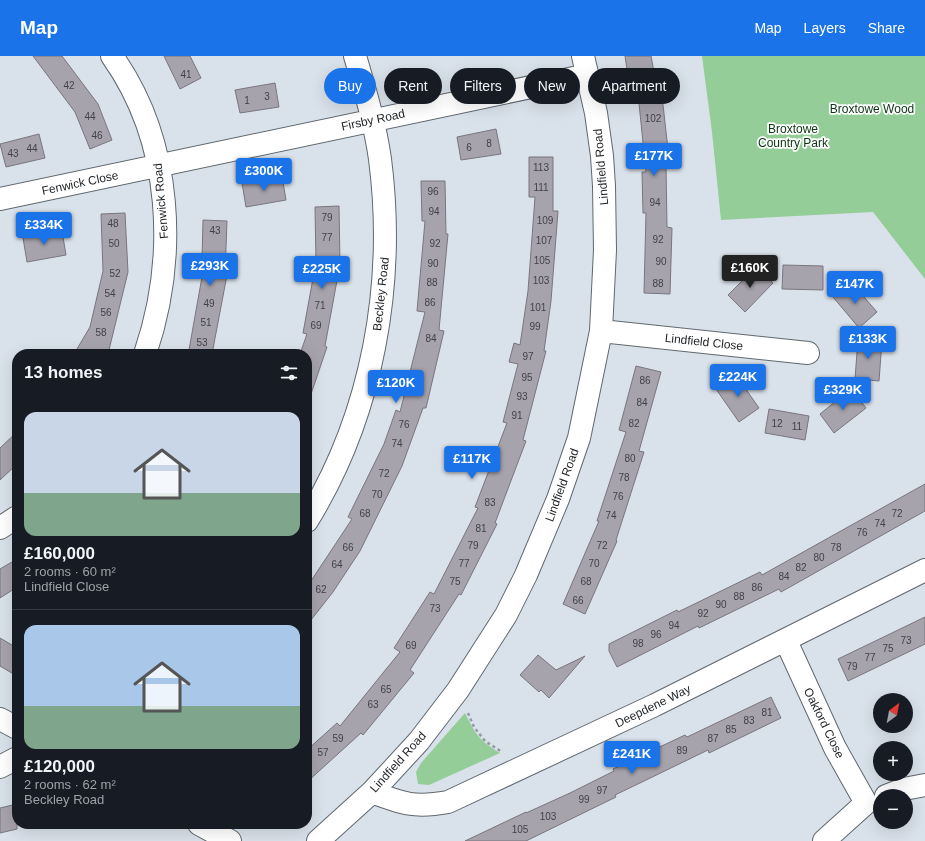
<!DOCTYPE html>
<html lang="en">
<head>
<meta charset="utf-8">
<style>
	:root { --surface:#171b24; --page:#242831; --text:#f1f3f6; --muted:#9ea1a6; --line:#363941; --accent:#1a73e8 }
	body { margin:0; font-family:Helvetica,sans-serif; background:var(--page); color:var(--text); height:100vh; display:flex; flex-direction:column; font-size:15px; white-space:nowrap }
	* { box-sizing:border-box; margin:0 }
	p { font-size:13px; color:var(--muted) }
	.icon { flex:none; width:22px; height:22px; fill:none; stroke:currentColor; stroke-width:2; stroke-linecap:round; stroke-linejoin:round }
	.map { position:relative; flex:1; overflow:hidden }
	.side { position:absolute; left:12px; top:293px; width:300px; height:480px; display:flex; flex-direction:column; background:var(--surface); border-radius:16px; box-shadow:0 4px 16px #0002 }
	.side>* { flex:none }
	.banner { position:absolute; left:324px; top:12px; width:380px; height:36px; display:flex; gap:8px }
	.needle { width:26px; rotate:32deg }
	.controls { position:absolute; left:873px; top:637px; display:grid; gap:8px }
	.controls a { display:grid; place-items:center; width:40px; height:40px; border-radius:50%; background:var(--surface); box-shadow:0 4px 16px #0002; font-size:20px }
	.price { position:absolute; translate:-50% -34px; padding:0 9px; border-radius:4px; background:var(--accent); color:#fff; font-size:13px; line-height:26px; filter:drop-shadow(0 1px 2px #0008) }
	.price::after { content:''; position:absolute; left:50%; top:24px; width:12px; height:9px; margin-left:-6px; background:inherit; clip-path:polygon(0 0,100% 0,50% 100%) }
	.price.on { background:#222; color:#fff }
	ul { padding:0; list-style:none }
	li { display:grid; align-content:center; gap:8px; height:212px; padding:0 12px }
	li+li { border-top:1px solid var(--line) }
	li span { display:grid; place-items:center; height:124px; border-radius:12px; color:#555 }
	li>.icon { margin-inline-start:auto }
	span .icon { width:72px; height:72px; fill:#fffc; stroke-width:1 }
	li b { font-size:17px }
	h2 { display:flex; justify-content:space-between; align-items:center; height:48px; padding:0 12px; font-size:17px }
	.tag { padding:0 14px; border-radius:18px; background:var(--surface); box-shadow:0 4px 16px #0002; font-size:14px; line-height:36px }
	.tag.on { background:var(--accent); color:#fff }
	header { display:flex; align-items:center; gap:24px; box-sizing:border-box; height:56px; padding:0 20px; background:var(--accent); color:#fff }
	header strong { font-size:19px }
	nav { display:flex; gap:22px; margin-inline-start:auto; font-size:14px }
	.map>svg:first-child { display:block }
	.green { fill:#94cd98 }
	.building { fill:#a7a3ad; stroke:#79757e }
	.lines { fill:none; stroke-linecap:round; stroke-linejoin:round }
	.minor-casing { stroke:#60686f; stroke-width:24 }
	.path { stroke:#959ba2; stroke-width:2.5; stroke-dasharray:3 3; stroke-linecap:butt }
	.minor { stroke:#fff; stroke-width:22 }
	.labels { text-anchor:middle; stroke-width:3.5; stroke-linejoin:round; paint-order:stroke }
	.number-label { font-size:10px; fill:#414247 }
	.park-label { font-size:12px; fill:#093411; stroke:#fff }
	.street-label { font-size:12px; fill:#1f2225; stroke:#fff }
</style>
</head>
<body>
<header>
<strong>Map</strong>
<nav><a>Map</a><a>Layers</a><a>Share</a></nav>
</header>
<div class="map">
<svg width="925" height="785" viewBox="0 0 925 785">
	<rect width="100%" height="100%" fill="#d9e1ea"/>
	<path class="green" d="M702 0H925V223L873 156 721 164 712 76Z
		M465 657C476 679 479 684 500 697L429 729 418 728 416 716 421 707Z"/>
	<path class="building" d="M33 0H62L98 48 112 84 90 93 75 56Z
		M164 0H190L201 22 180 33Z
		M625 0H651L657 32 661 31 670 111H666L667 171 672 172 670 238 644 237 646 157H643L642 116H646L636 18 628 20Z
		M275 27 279 51 240 57 235 34Z
		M496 73 501 98 461 104 457 81Z
		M39 78 45 102 6 111 0 88Z
		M529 101H553V155H558L551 245 544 295H546L523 384 526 385 495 467 497 468 461 539 459 538 410 614 414 617 363 679 361 677 307 726V694L337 667 340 670 400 596 394 592 430 536 434 538 478 452 475 451 507 367 503 366 518 308 509 306 514 287 520 289 528 235 535 141H529Z
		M282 120 286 144 246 151 242 127Z
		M421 125H445L446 178H448L439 274 444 275 426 352H423L402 410 360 495 333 536 307 569V531L352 463 348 461 384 388 396 354 400 356 425 256 417 255 425 165H422Z
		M339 150 340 208 325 290 327 291 310 341H307V298H300L307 278 303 277 316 206 315 151Z
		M125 157 128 216 108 298H74L90 271 103 215 101 158Z
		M203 164 227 165 225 219H227L212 298 189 294 205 204H202Z
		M62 175 66 199 27 206 23 182Z
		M783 209 823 210V234L782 233Z
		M756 211 773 227 745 256 728 239Z
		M851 226 877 256 859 272 833 241Z
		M858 283 882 285 879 325 855 323Z
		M636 310 661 316 639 395 644 396 616 484 617 485 585 558 563 548 599 465H597L626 376 619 374Z
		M736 319 759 352 739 366 716 333Z
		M851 333 866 352 834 377 820 358Z
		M769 353 809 360 805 384 765 377Z
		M17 376V408L0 424V392Z
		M925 428V455L781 536 779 533 699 572 698 570 617 611 609 595V588L677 554 678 556 760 516 762 519Z
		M17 503V531L0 542V513Z
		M925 561V588L848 625 838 603Z
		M0 582 17 592V620L0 610Z
		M538 599 556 614 585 600 549 642 541 634 539 636 520 619Z
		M771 641 781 662 709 697 708 694 642 726 615 739 616 741 526 785H465L526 756V757L570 737 614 715 613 713 685 679 687 681Z
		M17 748V773L0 777V752Z"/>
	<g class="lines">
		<defs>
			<path id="minor" d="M112 0C173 86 178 201 145 298
				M0 143 588 19
				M601 275 808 297
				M307 465C373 358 396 227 380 103 375 68 365 34 355 0
				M0 472 17 461
				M786 585 835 692 866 747 824 785
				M0 663 17 672
				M0 711 17 702
				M372 736C403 748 415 752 448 746L655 649 925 514
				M886 740 904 733 925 729
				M199 768 230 785
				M318 785 372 736 419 685 458 634 506 559 526 519 558 443 579 382 601 275 605 194 604 130 602 100 596 57 583 0"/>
		</defs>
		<use href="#minor" class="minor-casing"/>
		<path class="path" d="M468 657 474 671 485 685 502 696"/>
		<use href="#minor" class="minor"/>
	</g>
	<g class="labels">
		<g class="number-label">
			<text x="186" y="22">41</text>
			<text x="69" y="33">42</text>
			<text x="267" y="44">3</text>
			<text x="247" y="48">1</text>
			<text x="90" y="64">44</text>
			<text x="653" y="66">102</text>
			<text x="97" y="83">46</text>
			<text x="489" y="91">8</text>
			<text x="469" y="95">6</text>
			<text x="32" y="96">44</text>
			<text x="13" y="101">43</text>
			<text x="541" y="115">113</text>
			<text x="541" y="135">111</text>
			<text x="433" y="139">96</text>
			<text x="655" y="150">94</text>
			<text x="434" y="159">94</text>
			<text x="327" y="165">79</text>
			<text x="545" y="168">109</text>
			<text x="113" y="171">48</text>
			<text x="215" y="178">43</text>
			<text x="327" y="185">77</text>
			<text x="658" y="187">92</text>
			<text x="544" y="188">107</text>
			<text x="114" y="191">50</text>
			<text x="435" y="191">92</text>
			<text x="542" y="208">105</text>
			<text x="661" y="209">90</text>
			<text x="433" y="211">90</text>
			<text x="115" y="221">52</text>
			<text x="541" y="228">103</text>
			<text x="432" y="230">88</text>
			<text x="658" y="231">88</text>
			<text x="110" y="241">54</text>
			<text x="430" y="250">86</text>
			<text x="209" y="251">49</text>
			<text x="320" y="253">71</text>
			<text x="538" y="255">101</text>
			<text x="106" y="260">56</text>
			<text x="206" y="270">51</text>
			<text x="316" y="273">69</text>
			<text x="535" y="274">99</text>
			<text x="101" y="280">58</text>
			<text x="431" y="286">84</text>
			<text x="202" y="290">53</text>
			<text x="528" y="304">97</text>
			<text x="527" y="325">95</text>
			<text x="645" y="328">86</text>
			<text x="522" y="344">93</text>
			<text x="642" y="350">84</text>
			<text x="517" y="363">91</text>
			<text x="634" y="371">82</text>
			<text x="777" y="371">12</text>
			<text x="404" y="372">76</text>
			<text x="797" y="374">11</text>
			<text x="397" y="391">74</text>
			<text x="630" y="406">80</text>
			<text x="384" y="421">72</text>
			<text x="624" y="425">78</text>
			<text x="377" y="442">70</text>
			<text x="618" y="444">76</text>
			<text x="490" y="450">83</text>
			<text x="365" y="461">68</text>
			<text x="897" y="461">72</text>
			<text x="611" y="463">74</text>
			<text x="880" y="471">74</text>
			<text x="481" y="476">81</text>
			<text x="862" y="480">76</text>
			<text x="473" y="493">79</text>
			<text x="602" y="493">72</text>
			<text x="348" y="495">66</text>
			<text x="836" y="495">78</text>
			<text x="819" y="505">80</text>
			<text x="464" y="511">77</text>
			<text x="594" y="511">70</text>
			<text x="337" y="512">64</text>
			<text x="801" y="515">82</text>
			<text x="784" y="524">84</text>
			<text x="455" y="529">75</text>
			<text x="586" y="529">68</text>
			<text x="757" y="535">86</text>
			<text x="321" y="537">62</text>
			<text x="739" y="544">88</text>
			<text x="578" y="548">66</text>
			<text x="721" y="552">90</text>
			<text x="435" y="556">73</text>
			<text x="703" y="561">92</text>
			<text x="674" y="573">94</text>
			<text x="656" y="582">96</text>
			<text x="906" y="588">73</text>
			<text x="638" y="591">98</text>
			<text x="411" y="593">69</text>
			<text x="888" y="596">75</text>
			<text x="870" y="605">77</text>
			<text x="852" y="614">79</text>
			<text x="386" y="637">65</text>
			<text x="373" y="652">63</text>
			<text x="767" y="660">81</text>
			<text x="749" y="668">83</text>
			<text x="731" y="677">85</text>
			<text x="338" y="686">59</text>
			<text x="713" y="686">87</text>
			<text x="682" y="698">89</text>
			<text x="323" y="700">57</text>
			<text x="602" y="738">97</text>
			<text x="584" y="747">99</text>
			<text x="548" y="764">103</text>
			<text x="520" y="777">105</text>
		</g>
		<g class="park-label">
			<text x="872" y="57">Broxtowe Wood</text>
			<text x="793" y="77">Broxtowe<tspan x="793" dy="14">Country Park</tspan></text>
		</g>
		<g class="street-label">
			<text transform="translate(373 64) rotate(-12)" y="4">Firsby Road</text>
			<text transform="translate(601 111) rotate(-95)" y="4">Lindfield Road</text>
			<text transform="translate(80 127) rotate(-12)" y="4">Fenwick Close</text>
			<text transform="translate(161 145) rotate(-95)" y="4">Fenwick Road</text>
			<text transform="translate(381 238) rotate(-84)" y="4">Beckley Road</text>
			<text transform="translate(704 286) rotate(6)" y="4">Lindfield Close</text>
			<text transform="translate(562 429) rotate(-70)" y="4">Lindfield Road</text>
			<text transform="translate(653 650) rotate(-26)" y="4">Deepdene Way</text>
			<text transform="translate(824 667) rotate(64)" y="4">Oakford Close</text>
			<text transform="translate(398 706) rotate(-48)" y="4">Lindfield Road</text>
		</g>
	</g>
</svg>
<div class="controls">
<a><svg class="needle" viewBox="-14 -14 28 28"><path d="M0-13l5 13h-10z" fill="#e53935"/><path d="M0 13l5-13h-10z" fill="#9ea1a6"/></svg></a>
<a>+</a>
<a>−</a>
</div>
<b class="price" style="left:654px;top:121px">£177K</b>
<b class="price" style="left:264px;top:136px">£300K</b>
<b class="price" style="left:44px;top:190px">£334K</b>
<b class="price" style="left:210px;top:231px">£293K</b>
<b class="price on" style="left:750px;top:233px">£160K</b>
<b class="price" style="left:322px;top:234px">£225K</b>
<b class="price" style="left:855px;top:249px">£147K</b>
<b class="price" style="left:868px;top:304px">£133K</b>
<b class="price" style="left:738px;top:342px">£224K</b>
<b class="price" style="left:396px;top:348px">£120K</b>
<b class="price" style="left:843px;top:355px">£329K</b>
<b class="price" style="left:472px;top:424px">£117K</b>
<b class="price" style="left:632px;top:719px">£241K</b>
<div class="banner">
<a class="tag on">Buy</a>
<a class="tag">Rent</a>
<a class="tag">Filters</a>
<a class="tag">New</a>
<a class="tag">Apartment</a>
</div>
<section class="side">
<h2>13 homes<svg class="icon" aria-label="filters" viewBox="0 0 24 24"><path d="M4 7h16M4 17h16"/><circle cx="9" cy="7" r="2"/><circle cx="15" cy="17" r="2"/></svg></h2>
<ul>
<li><span style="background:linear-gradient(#c9d6e8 65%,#7fa58c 0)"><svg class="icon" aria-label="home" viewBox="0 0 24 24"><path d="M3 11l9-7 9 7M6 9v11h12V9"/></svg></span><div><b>£160,000</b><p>2 rooms · 60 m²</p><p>Lindfield Close</p></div></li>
<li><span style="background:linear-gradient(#a9c7e8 65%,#7fa58c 0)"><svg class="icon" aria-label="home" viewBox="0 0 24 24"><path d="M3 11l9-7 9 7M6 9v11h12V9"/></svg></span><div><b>£120,000</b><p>2 rooms · 62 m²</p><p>Beckley Road</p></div></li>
</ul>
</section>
</div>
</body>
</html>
